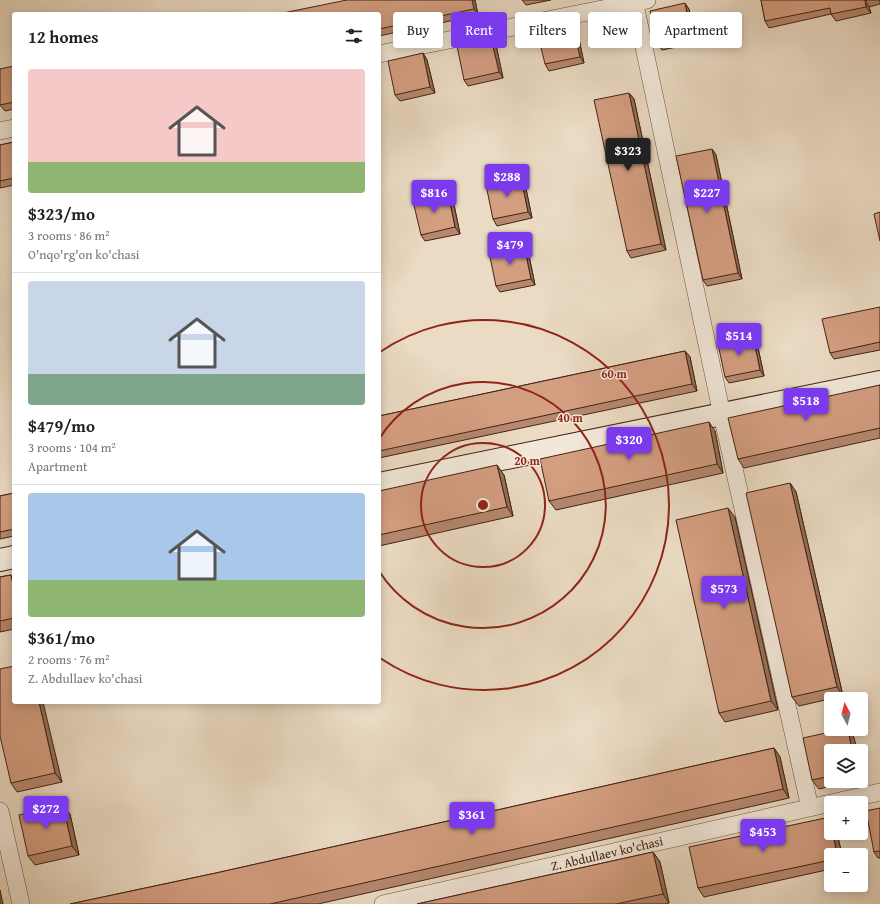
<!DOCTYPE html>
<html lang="en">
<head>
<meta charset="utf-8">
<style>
	:root { --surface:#fff; --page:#f2f2f2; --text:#222; --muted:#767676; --line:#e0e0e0; --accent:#7c3aed }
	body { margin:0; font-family:"Gentium Book Plus",serif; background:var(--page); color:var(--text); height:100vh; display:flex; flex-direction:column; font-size:15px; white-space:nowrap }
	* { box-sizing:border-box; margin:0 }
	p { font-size:13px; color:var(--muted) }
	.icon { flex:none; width:22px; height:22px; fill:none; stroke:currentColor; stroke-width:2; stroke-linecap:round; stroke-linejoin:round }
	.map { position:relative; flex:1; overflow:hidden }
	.sheet { position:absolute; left:12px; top:12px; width:369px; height:692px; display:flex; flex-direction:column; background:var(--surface); border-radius:4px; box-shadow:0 2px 10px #0003 }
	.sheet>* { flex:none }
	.top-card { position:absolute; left:393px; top:12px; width:380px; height:36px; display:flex; gap:8px }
	.needle { width:26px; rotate:353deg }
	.fabs { position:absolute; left:824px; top:692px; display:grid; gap:8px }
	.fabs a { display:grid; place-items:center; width:44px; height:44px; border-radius:4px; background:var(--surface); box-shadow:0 2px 10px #0003; font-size:20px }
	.price { position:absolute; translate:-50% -34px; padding:0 9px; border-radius:4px; background:var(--accent); color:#fff; font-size:13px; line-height:26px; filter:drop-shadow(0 1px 2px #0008) }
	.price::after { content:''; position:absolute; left:50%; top:24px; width:12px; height:9px; margin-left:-6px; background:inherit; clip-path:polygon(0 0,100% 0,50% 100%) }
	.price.on { background:#222; color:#fff }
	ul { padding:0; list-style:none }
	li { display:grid; align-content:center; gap:8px; height:212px; padding:0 16px }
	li+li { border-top:1px solid var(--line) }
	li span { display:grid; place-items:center; height:124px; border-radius:4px; color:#555 }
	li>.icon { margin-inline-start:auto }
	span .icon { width:72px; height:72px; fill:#fffc; stroke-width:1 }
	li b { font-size:17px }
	h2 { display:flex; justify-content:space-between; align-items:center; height:48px; padding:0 16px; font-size:17px }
	.chip { padding:0 14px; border-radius:4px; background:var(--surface); box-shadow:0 2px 10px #0003; font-size:14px; line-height:36px }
	.chip.on { background:var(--accent); color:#fff }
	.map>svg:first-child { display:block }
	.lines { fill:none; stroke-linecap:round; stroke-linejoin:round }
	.minor-casing { stroke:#6e5140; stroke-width:18 }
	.secondary-casing { stroke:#442314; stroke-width:24 }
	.minor { stroke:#f2e8d9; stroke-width:17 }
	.secondary { stroke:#f2e8d9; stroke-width:22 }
	.wall { fill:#b6886f; stroke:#442314 }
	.shaded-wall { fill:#946f5a; stroke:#442314 }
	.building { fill:#d49e81; stroke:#442314 }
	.ring { fill:none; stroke:#8f2418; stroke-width:2 }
	.labels { text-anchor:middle; stroke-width:3; stroke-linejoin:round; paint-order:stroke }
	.street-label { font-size:13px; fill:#442314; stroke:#f2e8d9 }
	.centre { fill:#8f2418; stroke:#f2e8d9; stroke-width:2 }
	.ring-label { font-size:12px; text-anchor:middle; font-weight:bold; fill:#8f2418; stroke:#f2e8d9; stroke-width:3; stroke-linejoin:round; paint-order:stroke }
</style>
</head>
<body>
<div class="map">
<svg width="880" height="904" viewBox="0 0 880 904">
	<rect width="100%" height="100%" fill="#ebdbc4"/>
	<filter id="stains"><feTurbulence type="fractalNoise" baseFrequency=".005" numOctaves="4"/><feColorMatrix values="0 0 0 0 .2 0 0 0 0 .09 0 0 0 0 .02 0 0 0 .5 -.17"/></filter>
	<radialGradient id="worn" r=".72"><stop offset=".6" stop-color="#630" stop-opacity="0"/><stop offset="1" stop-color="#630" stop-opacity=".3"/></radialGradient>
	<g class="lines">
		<defs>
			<path id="minor" d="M634 0 722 415 810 808
				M379 54 647 0
				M0 131 14 128
				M831 803 880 792
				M0 811 21 904
				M383 904 831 803"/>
			<path id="secondary" d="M379 484 880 382
				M0 560 14 557"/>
		</defs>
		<use href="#minor" class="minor-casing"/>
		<use href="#secondary" class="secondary-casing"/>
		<use href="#minor" class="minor"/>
		<use href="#secondary" class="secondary"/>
	</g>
	<path class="wall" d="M475 0 478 15 379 36V14Z
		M522 0H551L526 5Z
		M761 0H880V4L869 7 871 13 836 21 831 14 769 28 765 21Z
		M689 9 696 43 662 50 657 44Z
		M577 30 584 63 549 71 545 64Z
		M491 38 496 45 503 78 468 86 464 80Z
		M423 53 427 60 435 93 400 101 395 95Z
		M14 66V109L5 111 0 105Z
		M629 93 634 99 666 250 631 258 627 251Z
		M14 142V185L0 188V145Z
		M712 149 716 155 742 279 707 286 703 280Z
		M525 184 532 218 497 226 493 219Z
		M453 200 460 234 425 241 421 235Z
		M524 245 528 251 535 285 500 292 496 286Z
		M880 307V350L834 359 830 353Z
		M757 343 764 376 729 383 725 377Z
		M685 351 690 357 697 391 379 458V416Z
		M880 385V438L744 468 738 459Z
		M715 431 723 473 556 510 549 501Z
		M504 475 513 516 379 546V491Z
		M790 483 796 492 843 696 799 706 792 697Z
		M14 493V536L0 539V496Z
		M735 517 778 710 725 722 719 713Z
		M11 575 14 580V629L0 632V577Z
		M0 669 62 782 17 792 11 783Z
		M844 729H848L854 738 857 751H831V781H855L819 789 812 780Z
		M774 748 780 757 789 798 318 904H70L216 873Z
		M880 808V858H878L874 852Z
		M70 814 79 855 35 865 28 856Z
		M831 833H837L842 855H831V869L704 897 698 888Z
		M653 852 660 862 669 903 665 904H417Z"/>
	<path class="shaded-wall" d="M472 0H475L478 15 474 9Z
		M865 0 869 7 871 13 866 7Z
		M685 3 689 9 696 43 692 37Z
		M572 24 577 30 584 63 580 57Z
		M491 38 496 45 503 78 499 72Z
		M423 53 427 60 435 93 430 87Z
		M629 93 634 99 666 250 661 244Z
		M712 149 716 155 742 279 738 273Z
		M521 178 525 184 532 218 528 212Z
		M448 193 453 200 460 234 455 227Z
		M524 245 528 251 535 285 531 279Z
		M753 336 757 343 764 376 760 370Z
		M685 351 690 357 697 391 692 384Z
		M709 422 715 431 723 473 717 464Z
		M497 465 504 475 513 516 507 507Z
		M790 483 796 492 843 696 837 687Z
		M728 508 735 517 778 710 771 701Z
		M11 575 14 580V589Z
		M39 702H43L62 782 55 773Z
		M848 729 854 738 857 751H852Z
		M774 748 780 757 789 798 783 789Z
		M861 770 863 779 861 776Z
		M63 805 70 814 79 855 72 846Z
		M833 833H837L842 855H837Z
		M653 852 660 862 669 903 663 894Z
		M0 890 3 904H0Z"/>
	<path class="building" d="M347 0H472L474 9 379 29V14H278Z
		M761 0H867H865L866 7 831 14 830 8 765 21Z
		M685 3 692 37 657 44 650 11Z
		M572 24 580 57 545 64 537 31Z
		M491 38 499 72 464 80 457 46Z
		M423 53 430 87 395 95 388 61Z
		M14 66V102L0 105V69Z
		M629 93 661 244 627 251 594 100Z
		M14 142V178L0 181V145Z
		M712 149 738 273 703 280 676 156Z
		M521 178 528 212 493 219 486 185Z
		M448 193 455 227 421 235 413 201Z
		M880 212V241L874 214Z
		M524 245 531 279 496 286 489 252Z
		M880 307V342L830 353 822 319Z
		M753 336 760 370 725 377 718 344Z
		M685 351 692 384 379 451V416Z
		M880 385V428L738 459 728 418Z
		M709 422 717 464 549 501 540 459Z
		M497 465 507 507 379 535V491Z
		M790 483 837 687 792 697 746 493Z
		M14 493V529L0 532V496Z
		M728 508 771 701 719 713 676 520Z
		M11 575 14 589V618L0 621V577Z
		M14 666V702H39L55 773 11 783 0 736V669Z
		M844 729H848L852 751H831V776L812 780 803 738Z
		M774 748 783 789 270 904H70L216 873Z
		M63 805 72 846 28 856 19 815Z
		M880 808V851L874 852 866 811Z
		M830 817 831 823V833H833L837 855H831V860L698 888 689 847Z
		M653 852 663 894 616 904H417Z"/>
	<g class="ring">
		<circle cx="483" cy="505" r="62"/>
		<path d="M379 439A123 123 0 1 1 379 571"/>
		<path d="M380 352A185 185 0 1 1 380 658"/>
	</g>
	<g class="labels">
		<g class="street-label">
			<text transform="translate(607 853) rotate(-13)" y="5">Z. Abdullaev ko'chasi</text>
		</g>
	</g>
	<circle cx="483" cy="505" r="6" class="centre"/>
	<g class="ring-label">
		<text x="614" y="378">60 m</text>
		<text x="570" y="422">40 m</text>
		<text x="527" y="465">20 m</text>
	</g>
	<rect width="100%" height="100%" filter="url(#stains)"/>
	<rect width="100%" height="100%" fill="url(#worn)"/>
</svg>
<div class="fabs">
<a><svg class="needle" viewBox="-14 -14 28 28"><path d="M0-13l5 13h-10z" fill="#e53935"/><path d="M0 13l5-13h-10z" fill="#767676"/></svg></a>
<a><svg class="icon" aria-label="layers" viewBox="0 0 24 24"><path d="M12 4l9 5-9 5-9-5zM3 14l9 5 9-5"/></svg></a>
<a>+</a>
<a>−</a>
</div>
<b class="price on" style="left:628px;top:172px">$323</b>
<b class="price" style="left:507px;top:198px">$288</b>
<b class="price" style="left:434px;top:214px">$816</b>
<b class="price" style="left:707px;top:214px">$227</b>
<b class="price" style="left:510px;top:266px">$479</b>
<b class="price" style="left:739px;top:357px">$514</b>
<b class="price" style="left:806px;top:422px">$518</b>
<b class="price" style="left:629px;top:461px">$320</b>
<b class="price" style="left:724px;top:610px">$573</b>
<b class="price" style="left:46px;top:830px">$272</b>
<b class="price" style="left:472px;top:836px">$361</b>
<b class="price" style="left:763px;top:853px">$453</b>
<div class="top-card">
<a class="chip">Buy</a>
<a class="chip on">Rent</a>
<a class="chip">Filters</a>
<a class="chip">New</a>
<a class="chip">Apartment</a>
</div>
<section class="sheet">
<h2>12 homes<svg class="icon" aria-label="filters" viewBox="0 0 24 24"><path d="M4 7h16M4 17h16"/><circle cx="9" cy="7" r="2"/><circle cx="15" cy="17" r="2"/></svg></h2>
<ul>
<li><span style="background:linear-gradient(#f6c9c9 75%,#8fb573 0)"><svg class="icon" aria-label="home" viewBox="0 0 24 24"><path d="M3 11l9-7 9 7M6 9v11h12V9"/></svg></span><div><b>$323/mo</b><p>3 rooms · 86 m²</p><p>O'nqo'rg'on ko'chasi</p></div></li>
<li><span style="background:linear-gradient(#c9d6e8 75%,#7fa58c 0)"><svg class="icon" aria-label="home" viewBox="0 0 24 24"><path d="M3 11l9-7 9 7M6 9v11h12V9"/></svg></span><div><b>$479/mo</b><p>3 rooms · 104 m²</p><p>Apartment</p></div></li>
<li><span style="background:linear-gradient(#a9c7e8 70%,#8fb573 0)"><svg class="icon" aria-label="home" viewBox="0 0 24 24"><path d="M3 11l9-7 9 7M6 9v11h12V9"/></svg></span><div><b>$361/mo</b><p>2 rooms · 76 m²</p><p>Z. Abdullaev ko'chasi</p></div></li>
</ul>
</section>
</div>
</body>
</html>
